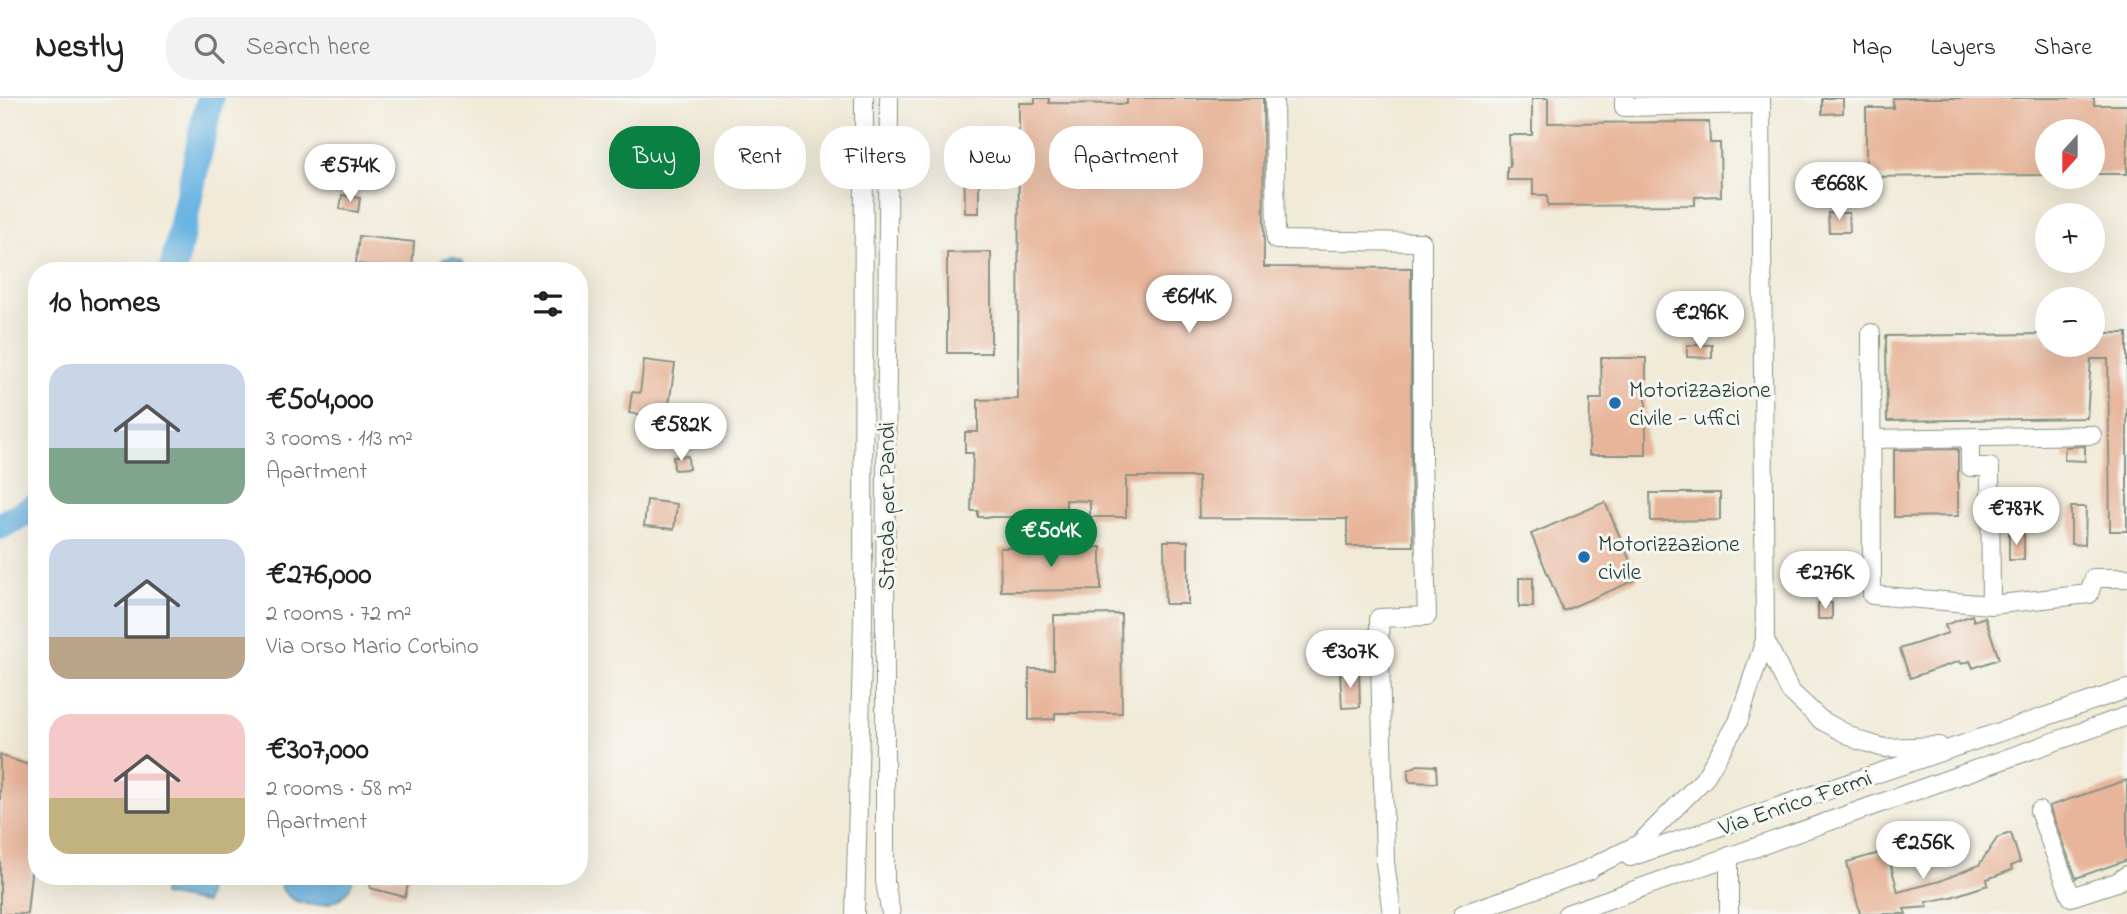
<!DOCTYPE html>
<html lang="en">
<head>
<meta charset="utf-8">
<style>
	:root { --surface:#fff; --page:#f2f2f2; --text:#202124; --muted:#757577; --line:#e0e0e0; --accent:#0b8043 }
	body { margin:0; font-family:"Indie Flower",sans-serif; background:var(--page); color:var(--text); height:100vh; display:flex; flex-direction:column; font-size:26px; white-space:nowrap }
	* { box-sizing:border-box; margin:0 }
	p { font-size:23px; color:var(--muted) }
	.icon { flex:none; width:38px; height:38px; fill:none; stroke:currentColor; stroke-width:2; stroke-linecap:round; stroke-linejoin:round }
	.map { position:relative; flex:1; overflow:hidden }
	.panel { position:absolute; left:28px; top:164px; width:560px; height:623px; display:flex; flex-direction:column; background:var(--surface); border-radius:28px; box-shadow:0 7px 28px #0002 }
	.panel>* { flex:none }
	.hud { position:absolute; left:609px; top:28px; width:665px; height:63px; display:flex; gap:14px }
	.needle { width:46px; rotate:201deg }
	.buttons { position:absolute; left:2035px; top:21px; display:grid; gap:14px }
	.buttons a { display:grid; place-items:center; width:70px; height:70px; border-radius:50%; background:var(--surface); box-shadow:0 7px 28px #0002; font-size:35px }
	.price { position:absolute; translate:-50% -60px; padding:0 16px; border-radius:24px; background:#fff; color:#222; font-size:23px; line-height:46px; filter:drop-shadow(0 2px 4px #0008) }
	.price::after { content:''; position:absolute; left:50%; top:42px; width:21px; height:16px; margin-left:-10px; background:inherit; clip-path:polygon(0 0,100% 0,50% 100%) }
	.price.on { background:var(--accent); color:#fff }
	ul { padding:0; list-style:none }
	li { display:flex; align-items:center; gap:21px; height:175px; padding:0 21px }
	li span { display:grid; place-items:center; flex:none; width:196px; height:140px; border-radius:21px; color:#555 }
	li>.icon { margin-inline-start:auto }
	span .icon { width:84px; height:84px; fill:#fffc; stroke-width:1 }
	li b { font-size:30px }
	h2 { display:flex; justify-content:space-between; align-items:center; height:84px; padding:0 21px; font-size:30px }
	.tag { padding:0 24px; border-radius:28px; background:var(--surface); box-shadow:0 7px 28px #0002; font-size:24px; line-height:63px }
	.tag.on { background:var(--accent); color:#fff }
	header { display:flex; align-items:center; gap:42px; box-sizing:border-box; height:98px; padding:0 35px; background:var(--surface); border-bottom:2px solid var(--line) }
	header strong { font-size:33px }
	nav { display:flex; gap:38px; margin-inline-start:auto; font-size:24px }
	.search { width:490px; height:63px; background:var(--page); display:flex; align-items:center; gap:18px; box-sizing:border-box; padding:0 24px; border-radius:28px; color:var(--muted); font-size:26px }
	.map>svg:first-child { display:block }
	.water { fill:#68b3e1; stroke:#44788a; stroke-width:2 }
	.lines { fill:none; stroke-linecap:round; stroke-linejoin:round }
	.river { stroke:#68b3e1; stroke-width:28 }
	.building { fill:#e8b59a }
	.minor-casing { stroke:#889486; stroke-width:20 }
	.minor { stroke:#fff; stroke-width:18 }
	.poi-dot { fill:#1f6fb2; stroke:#f6f6f2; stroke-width:2.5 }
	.labels { text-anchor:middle; stroke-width:6; stroke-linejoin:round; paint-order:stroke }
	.poi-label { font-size:24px; fill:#1f3d34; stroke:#f6f6f2; text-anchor:start }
	.street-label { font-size:24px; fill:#1f3d34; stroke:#f6f6f2 }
</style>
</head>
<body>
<header>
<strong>Nestly</strong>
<div class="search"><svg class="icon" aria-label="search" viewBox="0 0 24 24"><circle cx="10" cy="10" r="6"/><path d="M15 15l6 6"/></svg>Search here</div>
<nav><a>Map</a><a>Layers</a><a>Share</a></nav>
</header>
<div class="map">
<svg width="2127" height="816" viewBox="0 0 2127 816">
	<rect width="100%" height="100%" fill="#f6f6f2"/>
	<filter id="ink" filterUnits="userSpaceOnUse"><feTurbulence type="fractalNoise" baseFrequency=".0143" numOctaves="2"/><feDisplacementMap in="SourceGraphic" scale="14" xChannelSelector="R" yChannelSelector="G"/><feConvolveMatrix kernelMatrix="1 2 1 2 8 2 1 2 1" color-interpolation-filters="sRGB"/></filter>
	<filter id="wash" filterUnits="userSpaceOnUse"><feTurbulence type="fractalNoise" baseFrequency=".00686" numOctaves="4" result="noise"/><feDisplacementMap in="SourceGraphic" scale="28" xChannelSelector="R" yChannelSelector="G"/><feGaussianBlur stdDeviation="1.57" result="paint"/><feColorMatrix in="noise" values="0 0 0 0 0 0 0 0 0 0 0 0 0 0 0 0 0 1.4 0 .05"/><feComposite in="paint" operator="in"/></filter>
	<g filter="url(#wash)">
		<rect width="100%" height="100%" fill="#f1ead7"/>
		<path class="water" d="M453 159 462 163 467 173H436L443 161Z
			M165 779H210L205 805 162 797Z
			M278 779H353C349 816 282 816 278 779Z"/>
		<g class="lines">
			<path class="river" d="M173 173 210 0
				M0 428 37 408"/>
		</g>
		<g id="blocks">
			<path class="building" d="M1035 0H1049V5L1127 6V0H1263L1264 169 1411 170V362L1413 448H1347V421L1199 420 1198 379H1126V419H1090V403L1066 402V419H978V413H971L973 355H965V334H978V302L1018 301 1019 5H1035Z
				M1532 0H1548V25L1709 24 1710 45H1720L1721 98 1695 99V107L1548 108 1547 97H1533V82H1507V69H1510L1509 37H1532Z
				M1822 0H1843V15L1822 16Z
				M1893 0H2094V7H2127V76H2093V33H2048V77L1866 79V10H1893Z
				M964 48H979V115H965Z
				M342 97 360 100 358 114 340 111Z
				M1828 115H1849L1850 134H1829Z
				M359 138 414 144 412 172 356 166Z
				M991 154V255H947V155Z
				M2093 235H2127V433H2110L2108 261H2091L2087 320 1887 323 1886 238 2048 236V247H2093Z
				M1687 247H1712V260L1687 259Z
				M1601 260H1646V357H1589L1590 301H1602Z
				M644 262 675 266 667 321 629 315 632 294 640 295Z
				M2085 348V363L2064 362 2065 349Z
				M1958 351V418L1894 419V352Z
				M688 358 689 371 674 372 673 359Z
				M1650 395H1720V422L1651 423Z
				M647 402 677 406 674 431 644 428Z
				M1605 404 1638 481 1563 513 1531 436Z
				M2071 409H2086L2085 447 2071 446Z
				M2009 435 2024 436V462H2009Z
				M1164 443H1188V506H1165Z
				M1101 449V492L1001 493 1000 450Z
				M1519 480H1533V509H1519Z
				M1818 505H1832V521H1818Z
				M1121 516 1122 615H1055V621L1029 622V571H1054V517Z
				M1972 517 1974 523 1985 519 1999 561 1973 570 1970 563 1961 566 1960 563 1910 580 1900 551 1948 535 1945 527Z
				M1340 574H1359L1360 609 1342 610Z
				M0 657 37 670V714L27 816H0Z
				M1418 667 1436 668 1437 685 1410 684 1408 680V672Z
				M2127 682V762L2076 780 2049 708Z
				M2011 735 2020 764 2011 768 2012 772 1987 781 1988 787 1951 799 1926 804 1928 809 1904 811 1906 816H1860L1847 764 1887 753 1898 794 1940 783 1979 767 1998 739Z
				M372 779H410L405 799 370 790Z"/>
		</g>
	</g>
	<g filter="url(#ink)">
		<use href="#blocks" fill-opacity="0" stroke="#889486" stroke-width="2"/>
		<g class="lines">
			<defs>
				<path id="minor" d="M889 0 885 511V784L891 816
					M1274 0 1276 142 1422 144V362L1427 518 1379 520 1385 765 1392 816
					M1624 0V9L1761 6
					M1871 235 1872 497 1991 507 2089 496 2094 480H2127
					M1970 340V369H1990L1991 507
					M1872 341 2092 337
					M1765 542 1790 593 1821 622 1858 642 1884 650 1939 648
					M2039 713 2071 799 2117 784 2127 777
					M1729 758V816
					M1630 759 2127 591
					M1578 776 1639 746 1704 681 1738 624 1765 542 1761 0
					M855 816 863 521 864 0
					M1463 816 1590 772
					M1567 816 2127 618"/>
			</defs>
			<use href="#minor" class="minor-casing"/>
			<use href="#minor" class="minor"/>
		</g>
	</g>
	<g class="poi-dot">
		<circle cx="1615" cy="305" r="7"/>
		<circle cx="1584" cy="459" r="7"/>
	</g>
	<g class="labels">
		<g class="poi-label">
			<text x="1629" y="299">Motorizzazione<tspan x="1629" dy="28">civile - uffici</tspan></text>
			<text x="1598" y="453">Motorizzazione<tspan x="1598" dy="28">civile</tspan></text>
		</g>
		<g class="street-label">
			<text transform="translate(886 408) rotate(-90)" y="8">Strada per Pandi</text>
			<text transform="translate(1795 704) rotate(-19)" y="8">Via Enrico Fermi</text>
		</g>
	</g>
</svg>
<div class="buttons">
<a><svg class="needle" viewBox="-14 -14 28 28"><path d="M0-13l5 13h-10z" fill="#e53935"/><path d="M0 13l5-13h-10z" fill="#757577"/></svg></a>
<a>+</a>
<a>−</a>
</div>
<b class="price" style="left:350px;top:106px">€574K</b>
<b class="price" style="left:1839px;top:124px">€668K</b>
<b class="price" style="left:1189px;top:237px">€614K</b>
<b class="price" style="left:1700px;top:253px">€296K</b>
<b class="price" style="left:681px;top:365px">€582K</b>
<b class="price" style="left:2016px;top:449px">€787K</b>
<b class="price on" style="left:1051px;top:471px">€504K</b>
<b class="price" style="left:1825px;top:513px">€276K</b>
<b class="price" style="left:1350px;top:592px">€307K</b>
<b class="price" style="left:1923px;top:783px">€256K</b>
<div class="hud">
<a class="tag on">Buy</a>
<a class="tag">Rent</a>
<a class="tag">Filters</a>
<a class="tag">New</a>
<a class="tag">Apartment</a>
</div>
<section class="panel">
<h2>10 homes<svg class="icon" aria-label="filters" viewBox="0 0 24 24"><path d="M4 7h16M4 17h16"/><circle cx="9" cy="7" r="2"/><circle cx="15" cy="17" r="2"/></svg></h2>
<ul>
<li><span style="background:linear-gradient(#c9d6e8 60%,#7fa58c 0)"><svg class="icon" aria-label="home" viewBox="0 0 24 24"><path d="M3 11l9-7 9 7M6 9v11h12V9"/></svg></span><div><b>€504,000</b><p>3 rooms · 113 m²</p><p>Apartment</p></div></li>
<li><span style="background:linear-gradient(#c9d6e8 70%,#b9a48a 0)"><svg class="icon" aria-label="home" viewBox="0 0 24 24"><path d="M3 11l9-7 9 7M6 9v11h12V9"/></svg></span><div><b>€276,000</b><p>2 rooms · 72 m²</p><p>Via Orso Mario Corbino</p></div></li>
<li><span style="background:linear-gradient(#f6c9c9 60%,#c2b280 0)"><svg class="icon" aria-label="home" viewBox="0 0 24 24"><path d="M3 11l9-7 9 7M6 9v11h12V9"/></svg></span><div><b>€307,000</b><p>2 rooms · 58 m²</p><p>Apartment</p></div></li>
</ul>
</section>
</div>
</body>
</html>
